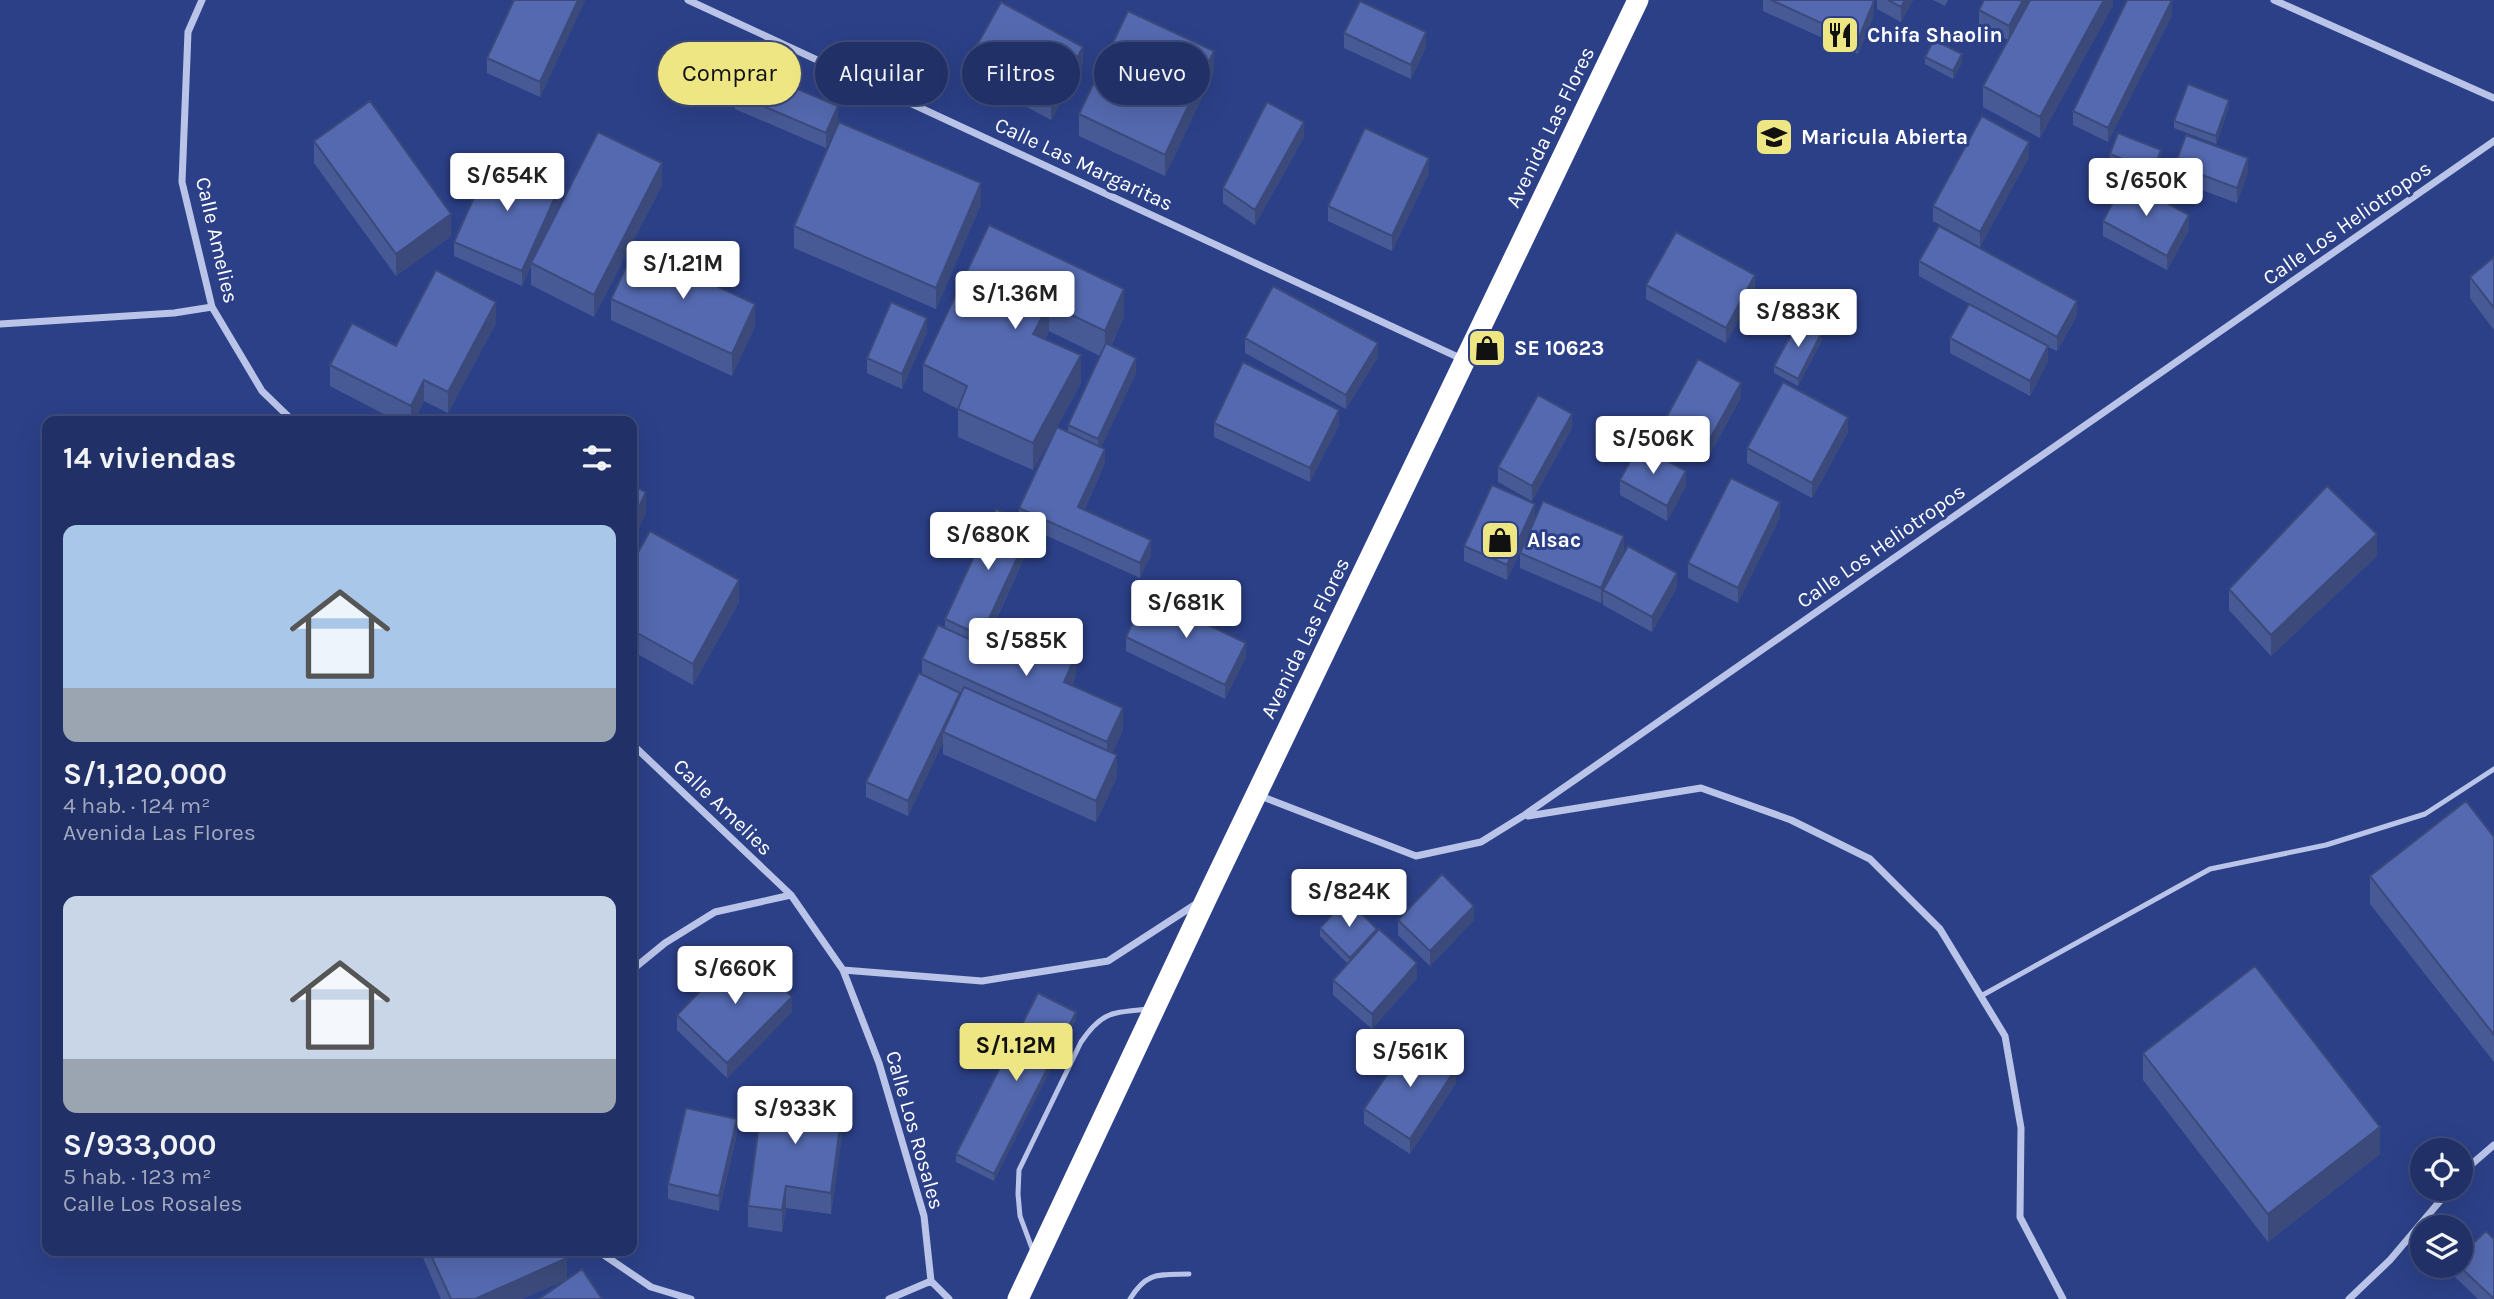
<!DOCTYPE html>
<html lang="es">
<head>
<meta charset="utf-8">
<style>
	:root { --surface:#213066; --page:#2d3c6f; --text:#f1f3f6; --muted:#a2a9bf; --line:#3e4b7a; --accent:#ede682 }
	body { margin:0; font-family:Karla,sans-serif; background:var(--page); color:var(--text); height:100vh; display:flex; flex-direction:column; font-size:26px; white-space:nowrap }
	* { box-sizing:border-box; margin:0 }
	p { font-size:23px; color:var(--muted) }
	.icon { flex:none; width:38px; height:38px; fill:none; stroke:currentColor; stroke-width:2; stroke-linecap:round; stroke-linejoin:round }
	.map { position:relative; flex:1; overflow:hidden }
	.details { position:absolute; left:42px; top:416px; width:595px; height:840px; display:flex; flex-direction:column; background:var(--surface); border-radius:14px; box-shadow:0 7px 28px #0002,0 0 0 2px var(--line) }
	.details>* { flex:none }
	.guide { position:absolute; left:658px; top:42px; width:665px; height:63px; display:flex; gap:14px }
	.buttons { position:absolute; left:2410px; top:1138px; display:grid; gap:14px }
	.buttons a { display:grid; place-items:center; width:63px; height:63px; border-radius:50%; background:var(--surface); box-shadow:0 7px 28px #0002,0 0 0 2px var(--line); font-size:35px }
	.price { position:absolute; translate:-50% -60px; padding:0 16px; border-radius:7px; background:#fff; color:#222; font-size:23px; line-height:46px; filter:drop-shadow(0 2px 4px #0008) }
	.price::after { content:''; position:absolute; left:50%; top:42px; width:21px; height:16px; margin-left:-10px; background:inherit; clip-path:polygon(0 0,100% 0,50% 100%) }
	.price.selected { background:var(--accent); color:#111 }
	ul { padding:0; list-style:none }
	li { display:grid; align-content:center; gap:14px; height:371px; padding:0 21px }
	li span { display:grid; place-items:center; height:217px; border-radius:14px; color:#555 }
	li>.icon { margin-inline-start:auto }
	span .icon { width:126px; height:126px; fill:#fffc; stroke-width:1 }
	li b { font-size:30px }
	h2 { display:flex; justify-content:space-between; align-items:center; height:84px; padding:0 21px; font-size:30px }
	.chip { padding:0 24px; border-radius:32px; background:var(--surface); box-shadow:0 7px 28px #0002,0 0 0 2px var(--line); font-size:24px; line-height:63px }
	.chip.selected { background:var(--accent); color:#111 }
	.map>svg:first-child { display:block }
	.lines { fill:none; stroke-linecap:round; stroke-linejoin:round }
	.lane { stroke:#b9c4e8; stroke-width:5 }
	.street { stroke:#b9c4e8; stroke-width:7 }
	.highway { stroke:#fff; stroke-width:21 }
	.wall { fill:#485a96 }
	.shaded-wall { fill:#3b4a7a }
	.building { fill:#5469af; stroke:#3b4a7a; stroke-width:2 }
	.labels { text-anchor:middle; stroke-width:6; stroke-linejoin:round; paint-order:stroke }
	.poi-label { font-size:21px; font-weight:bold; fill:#fff; stroke:#2c4088; text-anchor:start }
	.street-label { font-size:21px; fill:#fff; stroke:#2c4088 }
</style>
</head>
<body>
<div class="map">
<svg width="2494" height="1299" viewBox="0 0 2494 1299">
	<rect width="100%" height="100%" fill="#2c4088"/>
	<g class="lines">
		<path class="lane" d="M1981 996 2210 869 2326 845 2425 814 2494 769
			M1033 1251 1020 1216 1018 1194 1019 1170 1081 1042C1103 1010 1113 1013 1148 1009
			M1130 1299C1147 1271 1159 1275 1189 1274"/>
		<path class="street" d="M202 0 188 32 182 182 212 307 262 391 294 422
			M688 0 1462 359
			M2274 0 2494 98
			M0 324 174 313 212 307
			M632 744 791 895 843 970 982 981 1108 961 1199 902
			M1258 795 1416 856 1481 842 1523 816 2494 141
			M1528 816 1701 788 1791 820 1870 859 1940 929 2005 1036 2021 1128 2020 1217 2063 1299
			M632 970 665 943 715 912 791 895
			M843 970 879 1063 924 1216 931 1281 949 1299
			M2460 1178 2473 1163 2494 1145
			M598 1251 651 1287 691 1299
			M889 1299 931 1281
			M2349 1299 2390 1260 2451 1188"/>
		<path class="highway" d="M1018 1299 1208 895 1638 0"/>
	</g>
	<path class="wall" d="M585 0 540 97 487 73V58Z
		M1763 0H1872L1874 15 1858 54 1763 11Z
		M1877 0H1913L1901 22 1877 9Z
		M1933 0H1948L1945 6Z
		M2113 0V5L2040 138 1983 107V86L2008 40 1979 25V10Z
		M2172 15 2108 142 2073 125V111Z
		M1344 33 1426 47 1411 79 1344 48Z
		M1925 57 1962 62 1953 79 1925 64Z
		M968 61 1083 62 1051 120 968 75Z
		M1214 72 1165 176 1079 136V114Z
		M735 94 838 121 826 148 735 109Z
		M2229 107 2216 144 2174 128V121Z
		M1304 137 1255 225 1223 203V188Z
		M314 141 451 236 396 276 314 163Z
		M2110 154 2161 157 2153 178 2110 162Z
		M2029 157 1980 247 1933 221V206Z
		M2175 165 2248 172 2237 203 2175 180Z
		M1429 173 1392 251 1328 221V206Z
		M662 185 594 317 531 285V266L522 286 454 256V242L561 199 540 247Z
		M981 204 936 309 794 248V226Z
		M2103 221 2189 230 2167 270 2103 236Z
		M989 225 1124 317 1111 346 1136 373 1101 447 1105 463 1084 510 1151 555 1140 578 1032 529V541L984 646 1009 657 1076 676 1072 685 1123 730 1112 753 1117 777 1096 822 943 754V742L908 816 866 797V782L922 674V659L945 628V619L1019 520V508L1068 431V425L1100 356 1049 331 1045 339 1081 383 1033 470 958 437V409L923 391V364Z
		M2494 257V330L2470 298V277Z
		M1919 261 2077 315 2057 351 2048 347V361L2030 396 1950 353V338L2002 322 1919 276Z
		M1646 285 1755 290 1726 343 1646 299Z
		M611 299 755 326 732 376 611 320Z
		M496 323 448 413 424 401 414 422H399L330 386V365L396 346Z
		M927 332 902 389 867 373V358Z
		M1245 338 1378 357 1346 409 1245 353Z
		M1822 340 1798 386 1774 373V366Z
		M1741 397 1710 454 1667 431V416Z
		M1214 423 1339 425 1310 482 1214 437Z
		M1572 428 1532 501 1498 482V467Z
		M1848 432 1812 498 1747 463V448Z
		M1620 480 1686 486 1667 521 1620 495Z
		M1780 517 1738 603 1688 578V563Z
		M1535 518 1507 580 1464 561V546Z
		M1624 551 1617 566 1677 587 1652 632 1603 605V598L1601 603 1520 568V553Z
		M2377 556 2271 656 2229 610V589Z
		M632 563 739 602 693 685 632 651Z
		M1126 637 1246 657 1225 699 1126 651Z
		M2494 837V1062L2370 904V876Z
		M1398 920H1474L1430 966 1398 935Z
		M1320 928 1377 931 1417 978 1372 1029 1333 995V980L1348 964 1320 936Z
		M792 1012 727 1078 677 1030V1015Z
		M1076 1019 994 1181 956 1162V1154Z
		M2143 1053 2380 1154 2268 1242 2143 1080Z
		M1456 1083 1410 1154 1364 1124V1109Z
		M844 1120 831 1214 786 1208 782 1232 748 1227V1206Z
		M737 1134 719 1211 668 1199V1184Z
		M420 1251H564L567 1279 522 1299H441Z
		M2455 1265H2460L2494 1299H2478L2455 1277Z"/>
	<path class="shaded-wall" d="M578 0H585V1L540 97V82Z
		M1905 0H1913L1901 22V7Z
		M2023 0H2031L2009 40V26Z
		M2104 0H2113V5L2040 138V117Z
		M2172 0V15L2108 142V128Z
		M1874 1V15L1858 54V40Z
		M1426 32V47L1411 79V65Z
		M1083 47V62L1051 120V106Z
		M1214 51V72L1165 176V155Z
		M1962 54V62L1953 79V71Z
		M2229 100V107L2216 144V136Z
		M838 106V121L826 148V133Z
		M1304 122V137L1255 225V210Z
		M2029 142V157L1980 247V232Z
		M2161 150V157L2153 178V171Z
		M1429 158V173L1392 251V236Z
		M2248 158V172L2237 203V188Z
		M662 163V185L594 317V295Z
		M981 183V204L936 309V288Z
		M561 184V199L532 264 531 263V266L522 286V271Z
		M451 214V236L396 276V254Z
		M2189 215V230L2167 270V256Z
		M1755 275V290L1726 343V328Z
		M1124 289V317L1105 358V331Z
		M2077 301V315L2057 351V337Z
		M496 302V323L448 413V392Z
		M755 304V326L732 376V354Z
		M1049 304V331L1033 361V334Z
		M927 318V332L902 389V374Z
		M1822 332V340L1798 386V379Z
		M1378 343V357L1346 409V395Z
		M2048 346V361L2030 396V381Z
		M1081 355V383L1033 470V443Z
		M1136 358V373L1098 454V439Z
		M424 380V401L414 422H411V406Z
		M1741 383V397L1710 454V439Z
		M1339 410V425L1310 482V468Z
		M1572 414V428L1532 501V486Z
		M1848 417V432L1812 498V483Z
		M1105 449V463L1078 522V507Z
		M1686 471V486L1667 521V506Z
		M646 492V513L632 544V522Z
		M1780 502V517L1738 603V588Z
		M1535 504V518L1507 580V565Z
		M1032 526V541L981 651V636Z
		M2377 534V556L2271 656V635Z
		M1624 536V551L1606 592 1603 590V598L1601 603V588Z
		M1151 540V555L1140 578V563Z
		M1677 573V587L1652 632V617Z
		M739 580V602L693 685V664Z
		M1246 643V657L1225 699V685Z
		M1076 655V676L1064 703V682Z
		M960 693V708L943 732V742L908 816V801Z
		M1123 708V730L1107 764V742Z
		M1117 755V777L1096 822V801Z
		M1474 906V920L1430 966V951Z
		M1377 929V936L1350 965V958Z
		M1417 963V978L1372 1029V1014Z
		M792 997V1012L727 1078V1063Z
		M1076 1012V1019L994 1181V1174Z
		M1456 1068V1083L1410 1154V1139Z
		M844 1098V1120L831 1214V1193Z
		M737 1119V1134L719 1211V1196Z
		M2380 1127V1154L2268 1242V1214Z
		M786 1186V1208L782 1232V1210Z
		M567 1258V1279L522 1299H475Z"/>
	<path class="building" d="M514 0H578L540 82 487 58Z
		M1771 0H1872L1874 1 1858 40Z
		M1888 0H1905L1901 7Z
		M1984 0H2023L2009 26 1979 10Z
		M2030 0H2104L2040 117 1983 86Z
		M2127 0H2172L2108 128 2073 111Z
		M1360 1 1426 32 1411 65 1344 33Z
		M1001 2 1083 47 1051 106 968 61Z
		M1128 11 1214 51 1165 155 1079 114Z
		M1934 40 1962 54 1953 71 1925 57Z
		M747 68 838 106 826 133 735 94Z
		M2188 84 2229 100 2216 136 2174 121Z
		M370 101 451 214 396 254 314 141Z
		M1267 102 1304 122 1255 210 1223 188Z
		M1982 116 2029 142 1980 232 1933 206Z
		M839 122 981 183 936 288 794 226Z
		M1365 128 1429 158 1392 236 1328 206Z
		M598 132 662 163 594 295 531 263Z
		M2118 133 2161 150 2153 171 2110 154Z
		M2186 135 2248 158 2237 188 2175 165Z
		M493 155 561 184 522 271 454 242Z
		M2125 180 2189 215 2167 256 2103 221Z
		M989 225 1124 289 1105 331 1049 304 1033 334 1081 355 1033 443 958 409 967 386 923 364Z
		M1939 226 2077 301 2057 337 1919 261Z
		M1676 232 1755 275 1726 328 1646 285Z
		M635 248 755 304 732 354 611 299Z
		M2494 257V308L2470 277Z
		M436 270 496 302 448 392 424 380 411 406 330 365 352 323 396 346Z
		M1273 286 1378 343 1346 395 1245 338Z
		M891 302 927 318 902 374 867 358Z
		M1969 304 2048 346 2030 381 1950 338Z
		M1799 320 1822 332 1798 379 1774 366Z
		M1106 343 1136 358 1098 439 1068 425Z
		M1698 359 1741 383 1710 439 1667 416Z
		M1243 362 1339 410 1310 468 1214 423Z
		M1783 382 1848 417 1812 483 1747 448Z
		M1538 395 1572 414 1532 486 1498 467Z
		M1057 427 1105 449 1078 507 1151 540 1140 563 1019 508Z
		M1639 445 1686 471 1667 506 1620 480Z
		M1731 478 1780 502 1738 588 1688 563Z
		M632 485 646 492 632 522Z
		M1492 485 1535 504 1507 565 1464 546Z
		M2327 486 2377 534 2271 635 2229 589Z
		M1543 501 1624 536 1601 588 1520 553Z
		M996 509 1032 526 981 636 945 619Z
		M650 531 739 580 693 664 632 630V563Z
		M1628 546 1677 573 1652 617 1603 590Z
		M1146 595 1246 643 1225 685 1126 637Z
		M938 625 1009 657 1022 630 1076 655 1064 682 1123 708 1107 742 922 659Z
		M919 673 960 693 908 801 866 782Z
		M964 687 1117 755 1096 801 943 732Z
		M2466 801 2494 837V1035L2370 876Z
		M1442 874 1474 906 1430 951 1398 920Z
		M1347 899 1377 929 1350 958 1320 928Z
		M1379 929 1417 963 1372 1014 1333 980Z
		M742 948 792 997 727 1063 677 1015Z
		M2255 966 2380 1127 2268 1214 2143 1053Z
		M1038 993 1076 1012 994 1174 956 1154Z
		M1411 1039 1456 1068 1410 1139 1364 1109Z
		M764 1088 844 1098 831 1193 786 1186 782 1210 748 1206Z
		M686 1108 737 1119 719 1196 668 1184Z
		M2486 1231 2494 1239V1299L2458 1265H2460V1256Z
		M429 1251H564L567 1258 475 1299H451Z
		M582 1269 602 1299H539Z"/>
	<defs>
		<symbol id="restaurant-square" viewBox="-11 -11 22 22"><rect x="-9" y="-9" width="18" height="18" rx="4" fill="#ede682" stroke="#2c4088"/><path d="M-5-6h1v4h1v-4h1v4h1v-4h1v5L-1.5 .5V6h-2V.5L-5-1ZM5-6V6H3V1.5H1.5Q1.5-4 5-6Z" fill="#111"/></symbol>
		<symbol id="school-square" viewBox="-11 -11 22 22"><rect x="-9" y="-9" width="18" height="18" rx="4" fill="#ede682" stroke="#2c4088"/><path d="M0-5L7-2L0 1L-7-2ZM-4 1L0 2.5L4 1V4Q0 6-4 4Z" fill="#111"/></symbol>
		<symbol id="shop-square" viewBox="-11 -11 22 22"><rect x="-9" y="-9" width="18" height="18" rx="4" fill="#ede682" stroke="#2c4088"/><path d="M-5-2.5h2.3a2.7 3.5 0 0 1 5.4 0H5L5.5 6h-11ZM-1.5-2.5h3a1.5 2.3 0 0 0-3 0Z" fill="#111"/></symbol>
	</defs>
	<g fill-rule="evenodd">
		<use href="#restaurant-square" x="1818" y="13" width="44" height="44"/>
		<use href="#school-square" x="1752" y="115" width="44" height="44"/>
		<use href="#shop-square" x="1465" y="326" width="44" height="44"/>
		<use href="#shop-square" x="1478" y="518" width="44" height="44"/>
	</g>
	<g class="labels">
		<g class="poi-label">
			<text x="1867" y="42">Chifa Shaolin</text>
			<text x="1801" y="144">Maricula Abierta</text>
			<text x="1514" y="355">SE 10623</text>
			<text x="1527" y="547">Alsac</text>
		</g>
		<g class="street-label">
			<text transform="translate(1550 127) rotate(-64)" y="7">Avenida Las Flores</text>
			<text transform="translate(1084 164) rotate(25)" y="7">Calle Las Margaritas</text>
			<text transform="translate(2347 223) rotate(-35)" y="7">Calle Los Heliotropos</text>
			<text transform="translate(217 240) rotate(77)" y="7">Calle Amelies</text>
			<text transform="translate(1881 546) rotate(-35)" y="7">Calle Los Heliotropos</text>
			<text transform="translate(1305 638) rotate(-64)" y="7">Avenida Las Flores</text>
			<text transform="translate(723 807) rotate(44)" y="7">Calle Amelies</text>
			<text transform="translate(915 1130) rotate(74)" y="7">Calle Los Rosales</text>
		</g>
	</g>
</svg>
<div class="buttons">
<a><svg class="icon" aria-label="locate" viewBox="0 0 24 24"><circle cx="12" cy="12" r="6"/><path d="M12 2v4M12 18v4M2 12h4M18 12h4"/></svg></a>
<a><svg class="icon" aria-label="layers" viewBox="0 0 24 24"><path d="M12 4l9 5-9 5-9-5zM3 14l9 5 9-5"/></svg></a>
</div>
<b class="price" style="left:507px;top:213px">S/654K</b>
<b class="price" style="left:2146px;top:218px">S/650K</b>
<b class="price" style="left:683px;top:301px">S/1.21M</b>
<b class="price" style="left:1015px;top:331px">S/1.36M</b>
<b class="price" style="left:1798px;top:349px">S/883K</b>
<b class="price" style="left:1653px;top:476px">S/506K</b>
<b class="price" style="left:988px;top:572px">S/680K</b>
<b class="price" style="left:1186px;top:640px">S/681K</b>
<b class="price" style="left:1026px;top:678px">S/585K</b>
<b class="price" style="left:1349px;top:929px">S/824K</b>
<b class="price" style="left:735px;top:1006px">S/660K</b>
<b class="price selected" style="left:1016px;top:1083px">S/1.12M</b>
<b class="price" style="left:1410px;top:1089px">S/561K</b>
<b class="price" style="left:795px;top:1146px">S/933K</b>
<div class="guide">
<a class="chip selected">Comprar</a>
<a class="chip">Alquilar</a>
<a class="chip">Filtros</a>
<a class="chip">Nuevo</a>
</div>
<section class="details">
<h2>14 viviendas<svg class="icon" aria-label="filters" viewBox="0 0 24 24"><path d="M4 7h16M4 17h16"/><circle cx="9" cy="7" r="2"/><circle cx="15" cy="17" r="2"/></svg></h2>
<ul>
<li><span style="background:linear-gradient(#a9c7e8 75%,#9aa5b1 0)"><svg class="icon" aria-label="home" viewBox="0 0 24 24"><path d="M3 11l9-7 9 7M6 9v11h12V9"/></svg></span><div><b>S/1,120,000</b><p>4 hab. · 124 m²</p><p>Avenida Las Flores</p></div></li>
<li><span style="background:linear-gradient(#c9d6e8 75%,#9aa5b1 0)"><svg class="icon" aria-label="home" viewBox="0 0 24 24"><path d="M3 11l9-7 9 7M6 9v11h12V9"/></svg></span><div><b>S/933,000</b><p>5 hab. · 123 m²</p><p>Calle Los Rosales</p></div></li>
</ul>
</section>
</div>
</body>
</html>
